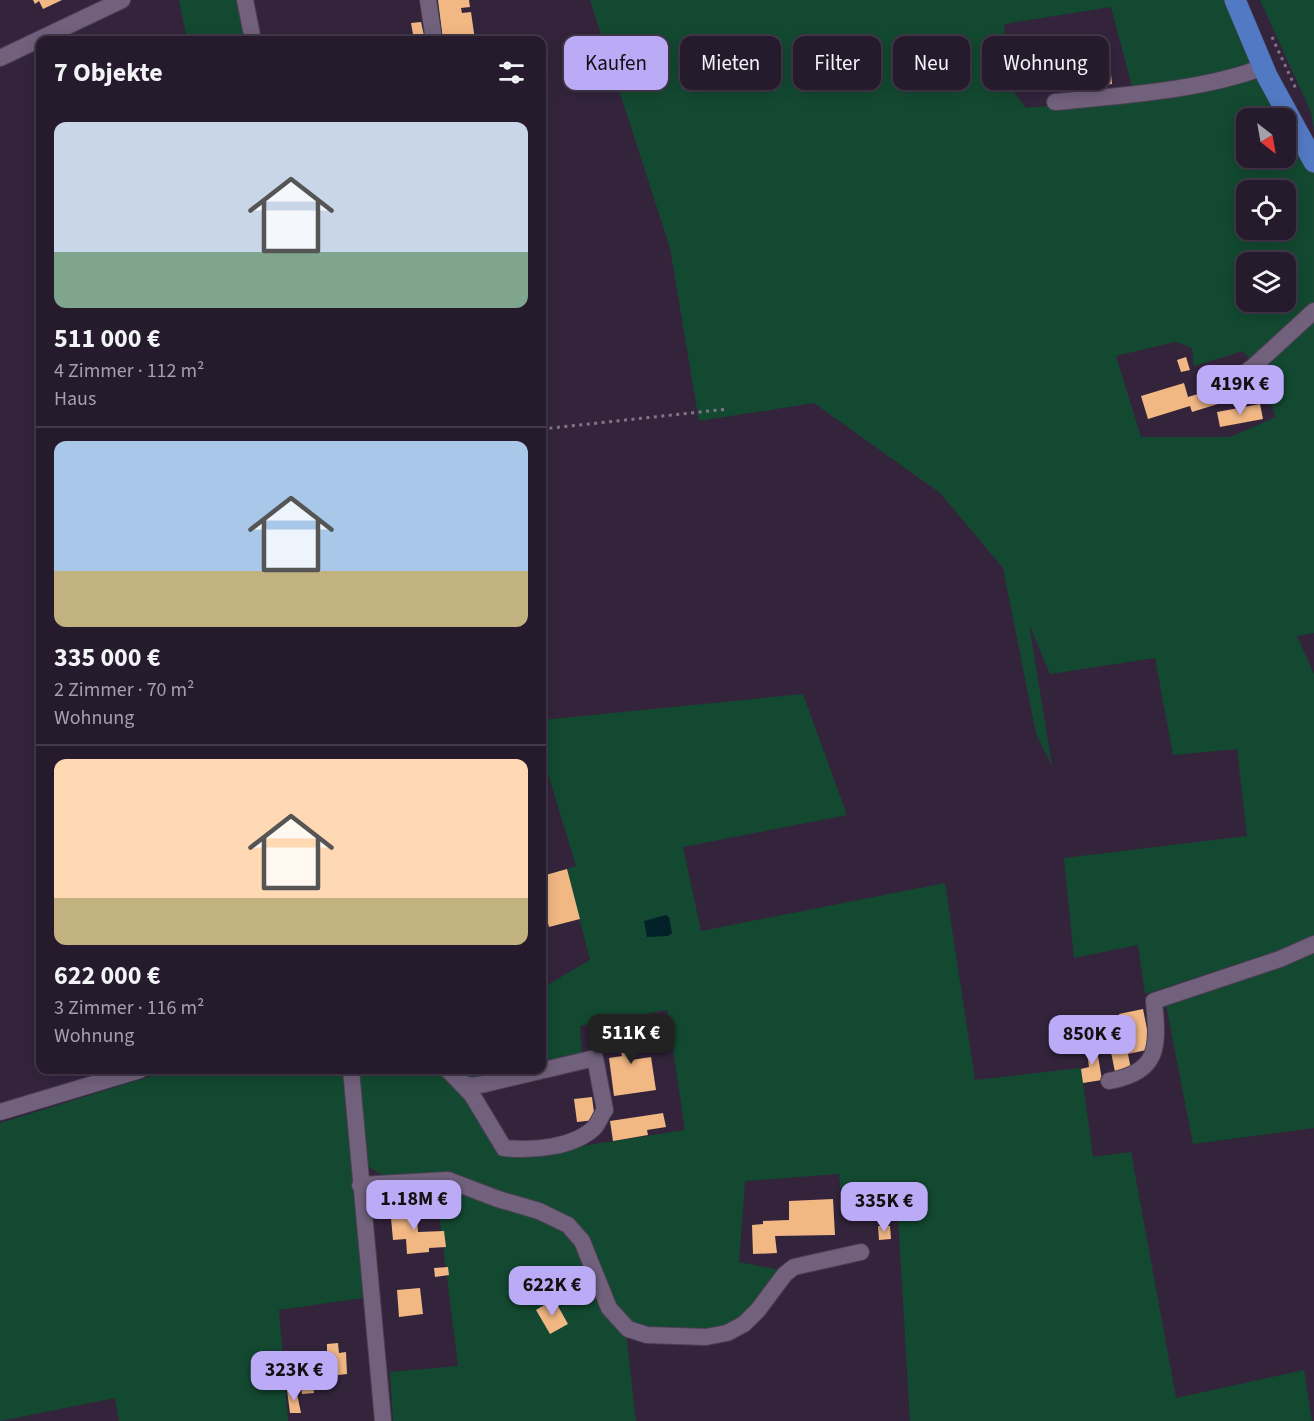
<!DOCTYPE html>
<html lang="de">
<head>
<meta charset="utf-8">
<style>
	:root { --surface:#261b2d; --page:#2e2435; --text:#f1f3f6; --muted:#a4a1aa; --line:#423949; --accent:#bbaaf6 }
	body { margin:0; font-family:"Source Sans 3",sans-serif; background:var(--page); color:var(--text); height:100vh; display:flex; flex-direction:column; font-size:22px; white-space:nowrap }
	* { box-sizing:border-box; margin:0 }
	p { font-size:20px; color:var(--muted) }
	.icon { flex:none; width:33px; height:33px; fill:none; stroke:currentColor; stroke-width:2; stroke-linecap:round; stroke-linejoin:round }
	.map { position:relative; flex:1; overflow:hidden }
	.drawer { position:absolute; left:36px; top:36px; width:510px; height:1038px; display:flex; flex-direction:column; background:var(--surface); border-radius:12px; box-shadow:0 3px 15px #0003,0 0 0 2px var(--line) }
	.drawer>* { flex:none }
	.guide { position:absolute; left:564px; top:36px; width:570px; height:54px; display:flex; gap:12px }
	.needle { width:39px; rotate:149deg }
	.controls { position:absolute; left:1236px; top:108px; display:grid; gap:12px }
	.controls a { display:grid; place-items:center; width:60px; height:60px; border-radius:12px; background:var(--surface); box-shadow:0 3px 15px #0003,0 0 0 2px var(--line); font-size:30px }
	.price { position:absolute; translate:-50% -51px; padding:0 14px; border-radius:12px; background:var(--accent); color:#111; font-size:20px; line-height:39px; filter:drop-shadow(0 2px 3px #0008) }
	.price::after { content:''; position:absolute; left:50%; top:36px; width:18px; height:14px; margin-left:-9px; background:inherit; clip-path:polygon(0 0,100% 0,50% 100%) }
	.price.selected { background:#222; color:#fff }
	ul { padding:0; list-style:none }
	li { display:grid; align-content:center; gap:12px; height:318px; padding:0 18px }
	li+li { border-top:2px solid var(--line) }
	li span { display:grid; place-items:center; height:186px; border-radius:12px; color:#555 }
	li>.icon { margin-inline-start:auto }
	span .icon { width:108px; height:108px; fill:#fffc; stroke-width:1 }
	li b { font-size:26px }
	h2 { display:flex; justify-content:space-between; align-items:center; height:72px; padding:0 18px; font-size:26px }
	.chip { padding:0 21px; border-radius:12px; background:var(--surface); box-shadow:0 3px 15px #0003,0 0 0 2px var(--line); font-size:21px; line-height:54px }
	.chip.selected { background:var(--accent); color:#111 }
	.map>svg:first-child { display:block }
	.green { fill:#134931; fill-rule:evenodd }
	.water { fill:#022028 }
	.building { fill:#f2b884 }
	.lines { fill:none; stroke-linecap:round; stroke-linejoin:round }
	.minor-casing { stroke:#4c3f53; stroke-width:18 }
	.major-casing { stroke:#4c3f53; stroke-width:22 }
	.path { stroke:#817489; stroke-width:3; stroke-dasharray:3 4.5; stroke-linecap:butt }
	.minor { stroke:#72617d; stroke-width:16 }
	.major { stroke:#527ac4; stroke-width:21 }
</style>
</head>
<body>
<div class="map">
<svg width="1314" height="1421" viewBox="0 0 1314 1421">
	<rect width="100%" height="100%" fill="#33243c"/>
	<path class="green" d="M179 0H238L244 40H187Z
		M590 0H1228L1256 65 1133 90 1111 7 1004 24 1012 90 1026 108 1135 97 1258 75 1283 118H1246V158H1286V122L1314 171V304L1251 361 1243 351 1194 366 1192 348 1175 342 1116 356 1141 437H1230L1276 417 1256 371 1314 318V633L1297 636 1314 674V939L1145 994 1138 945 1074 958 1064 858 1247 836 1237 749 1173 755 1155 658 1050 674 1029 624 1052 766 1036 734 1003 568 940 493 814 403 699 421 670 248ZM1246 190H1286V230H1246ZM1246 262H1286V302H1246Z
		M1260 0H1314V131L1311 112Z
		M803 694 847 815 683 847 701 931 945 883 975 1080 1081 1068 1093 1157 1131 1152 1176 1398 1304 1370 1312 1421H910L898 1217 872 1218 871 1198 842 1201 839 1174 745 1181 739 1262 779 1270C770 1283 761 1301 748 1311 711 1341 669 1333 625 1324L636 1421H393L390 1372 458 1366 434 1174 386 1177 367 1166 357 1070H525L463 1089 505 1153 530 1154 685 1130 667 1010 580 1026 582 1053 542 1065V988L590 960 567 869 576 866 542 754V720Z
		M1314 948V1128L1193 1144 1165 1000Z
		M171 1070H342L363 1298 279 1310 288 1421H119L115 1398 0 1421V1123Z"/>
	<path class="water" d="M666 915 669 917 672 933 668 936 647 937 644 921Z"/>
	<path class="building" d="M33 0H62L43 9 39 1 35 4Z
		M438 0H469L470 7 461 8 462 13 471 12 475 40H443Z
		M421 22 425 40H414L411 23Z
		M1077 56 1081 73H1086V67L1110 64 1112 84 1080 87V82L1057 85 1054 59Z
		M1042 60 1043 76 1023 78 1022 63Z
		M1186 357 1190 370 1181 372 1177 360Z
		M1184 383 1188 397 1214 389 1218 404 1192 412 1190 406 1148 419 1141 396Z
		M1260 404 1263 419 1220 427 1217 412Z
		M567 869 580 919 549 927 542 901V876Z
		M1143 1009 1151 1049 1128 1054 1131 1069 1115 1072 1111 1052 1127 1049 1119 1014Z
		M641 1024 644 1044 629 1047 631 1060 651 1057 656 1090 614 1096 609 1058 622 1056 615 1028Z
		M1096 1044 1102 1080 1083 1083 1081 1069 1089 1067 1086 1046Z
		M592 1097 595 1120 577 1122 574 1099Z
		M663 1113 666 1127 647 1130 648 1135 613 1141 610 1121Z
		M833 1199 835 1235 775 1236 777 1253 753 1254 752 1225 763 1224V1221L789 1220V1201Z
		M416 1205 418 1232 444 1231 446 1247 429 1248V1252L407 1254 406 1239 393 1240 390 1207Z
		M878 1226H890L891 1239 879 1240Z
		M448 1267 449 1275 435 1277 434 1268Z
		M420 1288 423 1314 399 1317 397 1290Z
		M554 1299 568 1324 550 1334 536 1310Z
		M338 1343 339 1353 346 1352 347 1374 329 1376 328 1363 316 1364 315 1355 327 1354V1344Z
		M294 1357 296 1384 287 1385 284 1358Z
		M321 1375 322 1384 313 1385 314 1393 302 1394 300 1377Z
		M296 1389 301 1413H290L287 1390Z"/>
	<g class="lines">
		<defs>
			<path id="minor" d="M245 0 253 40
				M428 0 434 40
				M0 58 122 0
				M1055 102C1117 96 1206 90 1263 67
				M1233 382 1254 366 1314 311
				M351 1070 383 1421
				M448 1070 472 1095 504 1148C531 1151 574 1148 595 1127 599 1122 601 1115 605 1110L595 1058 485 1084 471 1086 462 1083
				M1109 1081C1161 1072 1158 1045 1154 1001L1280 959 1314 944
				M0 1112 140 1070
				M360 1185 448 1180 498 1199 539 1211 568 1225 582 1241 609 1308 628 1329 647 1335 706 1337 727 1333 744 1324 758 1310 785 1274 794 1267 861 1252"/>
			<path id="major" d="M1235 0 1267 76 1314 162"/>
		</defs>
		<use href="#minor" class="minor-casing"/>
		<use href="#major" class="major-casing"/>
		<path class="path" d="M1272 37 1297 91
			M542 429 728 409"/>
		<use href="#minor" class="minor"/>
		<use href="#major" class="major"/>
	</g>
</svg>
<div class="controls">
<a><svg class="needle" viewBox="-14 -14 28 28"><path d="M0-13l5 13h-10z" fill="#e53935"/><path d="M0 13l5-13h-10z" fill="#a4a1aa"/></svg></a>
<a><svg class="icon" aria-label="locate" viewBox="0 0 24 24"><circle cx="12" cy="12" r="6"/><path d="M12 2v4M12 18v4M2 12h4M18 12h4"/></svg></a>
<a><svg class="icon" aria-label="layers" viewBox="0 0 24 24"><path d="M12 4l9 5-9 5-9-5zM3 14l9 5 9-5"/></svg></a>
</div>
<b class="price" style="left:1240px;top:416px">419K €</b>
<b class="price selected" style="left:631px;top:1065px">511K €</b>
<b class="price" style="left:1092px;top:1066px">850K €</b>
<b class="price" style="left:414px;top:1231px">1.18M €</b>
<b class="price" style="left:884px;top:1233px">335K €</b>
<b class="price" style="left:552px;top:1317px">622K €</b>
<b class="price" style="left:294px;top:1402px">323K €</b>
<div class="guide">
<a class="chip selected">Kaufen</a>
<a class="chip">Mieten</a>
<a class="chip">Filter</a>
<a class="chip">Neu</a>
<a class="chip">Wohnung</a>
</div>
<section class="drawer">
<h2>7 Objekte<svg class="icon" aria-label="filters" viewBox="0 0 24 24"><path d="M4 7h16M4 17h16"/><circle cx="9" cy="7" r="2"/><circle cx="15" cy="17" r="2"/></svg></h2>
<ul>
<li><span style="background:linear-gradient(#c9d6e8 70%,#7fa58c 0)"><svg class="icon" aria-label="home" viewBox="0 0 24 24"><path d="M3 11l9-7 9 7M6 9v11h12V9"/></svg></span><div><b>511 000 €</b><p>4 Zimmer · 112 m²</p><p>Haus</p></div></li>
<li><span style="background:linear-gradient(#a9c7e8 70%,#c2b280 0)"><svg class="icon" aria-label="home" viewBox="0 0 24 24"><path d="M3 11l9-7 9 7M6 9v11h12V9"/></svg></span><div><b>335 000 €</b><p>2 Zimmer · 70 m²</p><p>Wohnung</p></div></li>
<li><span style="background:linear-gradient(#ffd9b3 75%,#c2b280 0)"><svg class="icon" aria-label="home" viewBox="0 0 24 24"><path d="M3 11l9-7 9 7M6 9v11h12V9"/></svg></span><div><b>622 000 €</b><p>3 Zimmer · 116 m²</p><p>Wohnung</p></div></li>
</ul>
</section>
</div>
</body>
</html>
